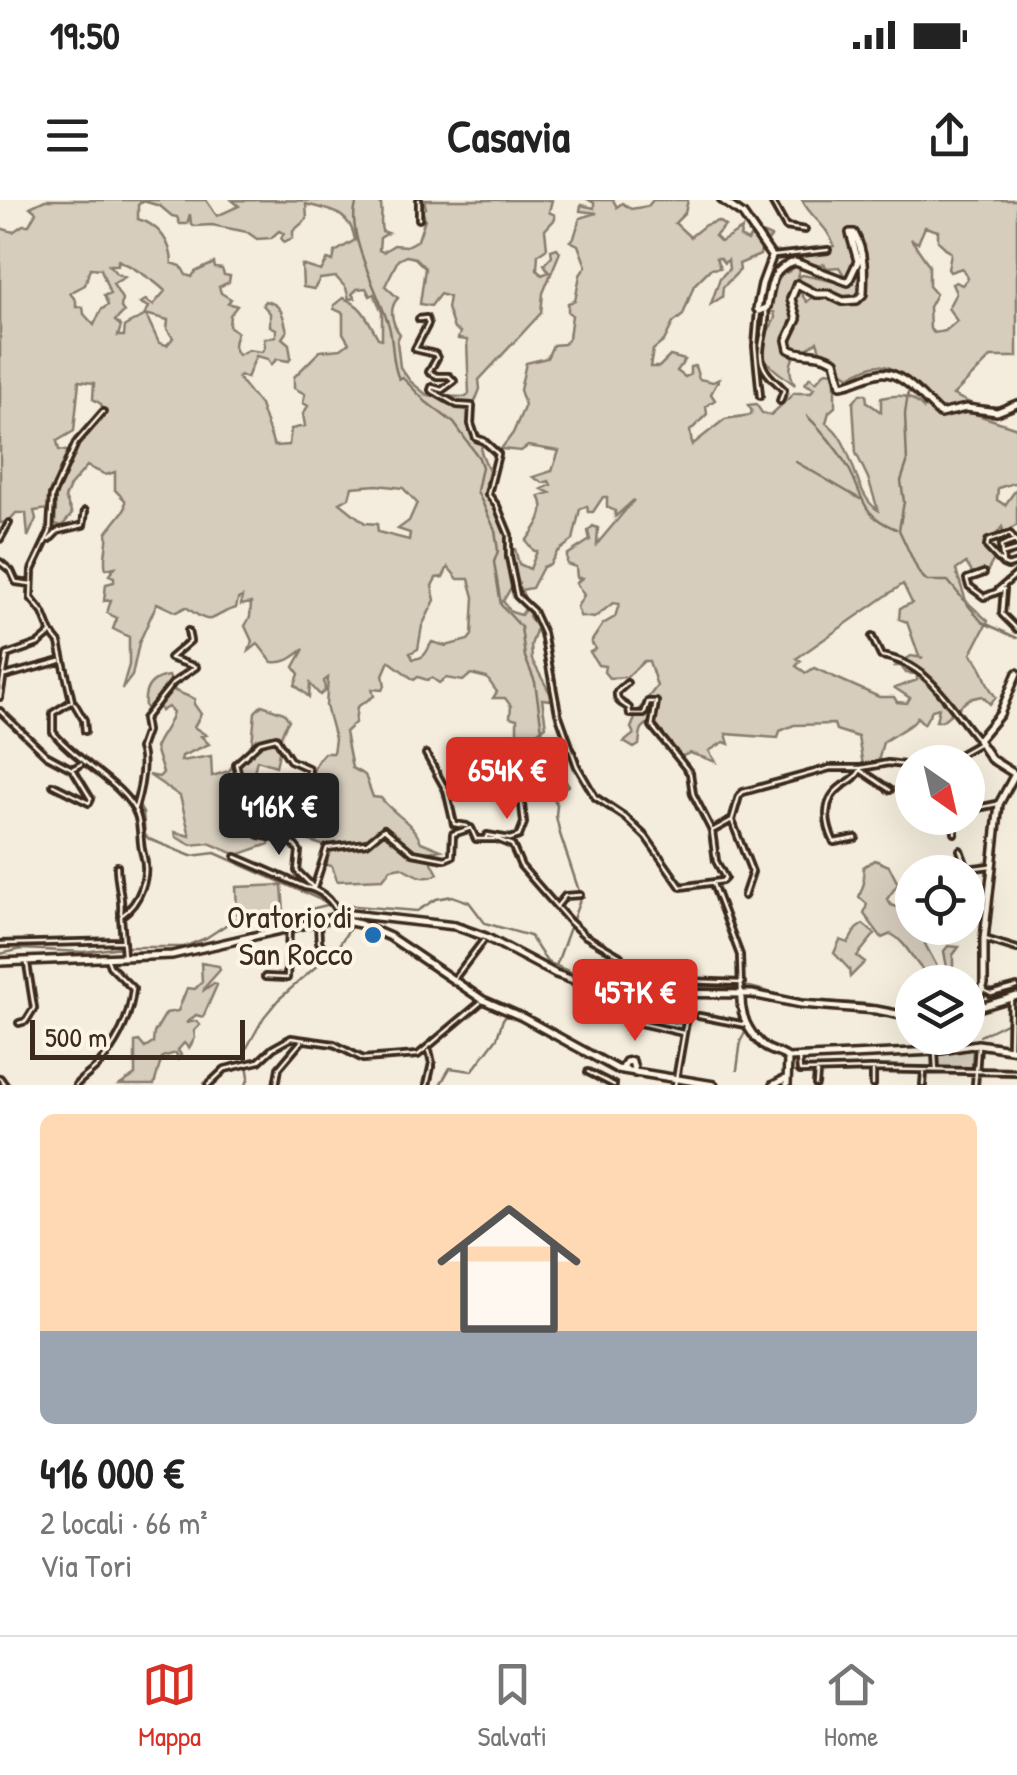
<!DOCTYPE html>
<html lang="it">
<head>
<meta charset="utf-8">
<style>
	:root { --surface:#fff; --page:#f2f2f2; --text:#222; --muted:#767676; --line:#e0e0e0; --accent:#d93025 }
	body { margin:0; font-family:"Patrick Hand",sans-serif; background:var(--page); color:var(--text); height:100vh; display:flex; flex-direction:column; font-size:38px; white-space:nowrap }
	* { box-sizing:border-box; margin:0 }
	p { font-size:32px; color:var(--muted) }
	.icon { flex:none; width:55px; height:55px; fill:none; stroke:currentColor; stroke-width:2; stroke-linecap:round; stroke-linejoin:round }
	.map { position:relative; height:885px; overflow:hidden }
	.sheet { display:flex; flex-direction:column; background:var(--surface); flex:1 }
	.sheet>* { flex:none }
	.needle { width:65px; rotate:146deg }
	.buttons { position:absolute; left:895px; top:545px; display:grid; gap:20px }
	.buttons a { display:grid; place-items:center; width:90px; height:90px; border-radius:50%; background:var(--surface); box-shadow:0 10px 40px #0002; font-size:50px }
	.scale { position:absolute; left:30px; bottom:25px; width:215px; box-sizing:border-box; padding-left:10px; border:5px solid #3b2a1e; border-top:0; font-size:28px; line-height:35px; white-space:nowrap; color:#3b2a1e; -webkit-text-stroke:8px #fcf5e5; paint-order:stroke }
	.price { position:absolute; translate:-50% -85px; padding:0 22px; border-radius:10px; background:var(--accent); color:#fff; font-size:32px; line-height:65px; filter:drop-shadow(0 2px 5px #0008) }
	.price::after { content:''; position:absolute; left:50%; top:60px; width:30px; height:22px; margin-left:-15px; background:inherit; clip-path:polygon(0 0,100% 0,50% 100%) }
	.price.active { background:#222; color:#fff }
	ul { padding:0; list-style:none }
	li { display:grid; align-content:center; gap:20px; height:530px; padding:0 40px }
	li span { display:grid; place-items:center; height:310px; border-radius:15px; color:#555 }
	li>.icon { margin-inline-start:auto }
	span .icon { width:180px; height:180px; fill:#fffc; stroke-width:1 }
	li b { font-size:42px }
	.status { display:flex; justify-content:space-between; align-items:center; height:70px; padding:0 50px; background:var(--surface); direction:ltr }
	.status svg { height:28px; fill:currentColor }
	header { display:flex; justify-content:space-between; align-items:center; height:130px; padding:0 40px; background:var(--surface); font-size:45px; font-weight:800 }
	.tabs { display:flex; justify-content:space-around; align-items:center; height:140px; border-top:2px solid var(--line); background:var(--surface); font-size:28px; color:var(--muted) }
	.tabs a { display:grid; justify-items:center; gap:5px }
	.tabs .active { color:var(--accent) }
	.map>svg:first-child { display:block }
	.green { fill:#d6cdbd; stroke:#887c6e; stroke-width:2.5; fill-rule:evenodd }
	.lines { fill:none; stroke-linecap:round; stroke-linejoin:round }
	.stream { stroke:#817466; stroke-width:2.5 }
	.street-casing { stroke:#3b2a1e; stroke-width:10 }
	.secondary-casing { stroke:#3b2a1e; stroke-width:12 }
	.street { stroke:#fcf5e5; stroke-width:2.5 }
	.secondary { stroke:#fcf5e5; stroke-width:5 }
	.poi-dot { fill:#1f6fb2; stroke:#fcf5e5; stroke-width:4 }
	.labels { text-anchor:middle; stroke-width:8; stroke-linejoin:round; paint-order:stroke }
	.poi-label { font-size:32px; fill:#3b2a1e; stroke:#fcf5e5; text-anchor:end }
</style>
</head>
<body>
<div class="status"><b>19:50</b><svg viewBox="0 0 49 12"><path d="M0 12V9h3v3zM5 12V6h3v6zM10 12V3h3v9zM15 12V0h3v12zM26 1h20v11H26zM47 4h2v5h-2z"/></svg></div>
<header><svg class="icon" aria-label="menu" viewBox="0 0 24 24"><path d="M4 6h16M4 12h16M4 18h16"/></svg>Casavia<svg class="icon" aria-label="share" viewBox="0 0 24 24"><path d="M12 15V3M7 8l5-5 5 5M5 13v7h14v-7"/></svg></header>
<div class="map">
<svg width="1017" height="885" viewBox="0 0 1017 885">
	<rect width="100%" height="100%" fill="#f4eddd"/>
	<filter id="ink" filterUnits="userSpaceOnUse"><feTurbulence type="fractalNoise" baseFrequency=".01" numOctaves="2"/><feDisplacementMap in="SourceGraphic" scale="20" xChannelSelector="R" yChannelSelector="G"/><feConvolveMatrix kernelMatrix="1 2 1 2 8 2 1 2 1" color-interpolation-filters="sRGB"/></filter>
	<g filter="url(#ink)">
		<path class="green" d="M45 0H206L217 16 239 6 232 0 380 1C384 11 379 20 382 31L388 33 380 38 379 50 383 52 394 45 406 46 418 40 425 19 422 9 426 8 424 0H552L549 12 555 15V19L545 30 547 48 538 54 537 69 542 75 549 72 544 64 552 56 551 50 557 48 560 52 543 93 541 113 479 180 480 189 469 217 471 230 475 229 487 243 482 242 481 252 489 271 486 283 487 297 507 322 511 348 515 349 519 364 530 369 537 351H534L526 341C535 329 549 312 539 296L550 293 542 289 551 285 549 281 543 283 533 277 552 271 559 251 528 246 521 251 501 249 513 233 525 205 520 190 526 163 547 158 553 145 564 144 569 138 572 115 568 112V103L575 101 580 75 586 66 578 45 570 41 574 38 580 18 597 13 580 11 581 5 594 8V3L589 0H613L617 7 622 3 631 9 648 6 653 0H688L685 13 675 23 690 37 705 25 718 21 725 26 715 36 721 42 742 29 740 37 748 41 750 37 755 39 764 34 771 37 768 41 763 40 760 55 739 64 740 70 723 87 722 97 711 104 720 78 729 69 728 60 724 63 720 58H716L720 68 710 69 694 85 683 115 673 123 664 141 653 150 650 167H659L670 156 685 160 677 171 685 177 690 175V167L695 166 699 179 713 182 719 179 711 194 715 200 706 206 707 214 690 231 692 245 725 219 750 215 752 211 748 205 756 204 762 213 771 215 794 193H811L814 188 805 184 810 177 816 182 826 171 835 172V207L829 212 826 223C854 239 853 295 878 310L868 278 856 253 853 203 860 194H866L867 202 881 212V198C900 194 910 194 923 208V192C912 183 891 161 873 166 866 168 857 173 850 176L840 170 835 157 820 151 817 141 806 150 797 151C789 163 788 172 795 185 778 171 751 160 767 132 770 127 774 123 775 117L774 112 769 111 778 74 788 72 796 65 800 69C793 83 799 92 807 102L813 96C830 98 845 106 861 99L845 100 832 93 821 94 799 81V76L803 75 850 85 839 67 827 68 824 64 819 66 800 59 786 62 785 54 815 52 834 46C828 26 811 18 802 0H1017V157H991L953 195 974 205 1000 207 975 214 1017 228V282L998 288 997 300 1005 305 1017 288V325L1004 333 1002 327 990 343 994 359 988 370 973 374 966 363 956 370 966 401 988 421 971 454C985 467 984 484 996 497L990 504 982 496 969 499 942 521H936L939 508 932 510 924 524 917 517 913 523 883 542 878 562 863 565 858 537 836 530 834 524 794 525 780 531 778 538 726 534 729 544 724 542 709 551 716 562 690 553 680 557 654 528V521C639 527 641 530 639 545L634 548 624 542 634 534 631 528 638 511 657 486 649 461H644L627 477 609 478 604 472 605 466 598 465 590 452 596 449 591 442 603 424 615 417 619 404 613 403 594 418 580 416 577 407 584 395 576 383 582 378H577L576 367 567 364V355L590 340 588 331 593 326 598 328 597 344 634 300 615 317V311L607 307V297H603L593 312H588L587 306 580 309 573 340 557 352 550 364 543 367 532 388 521 390 527 402 525 405 512 386 503 401 511 412 521 415 526 408 531 411 529 416 537 428 531 445 532 460 551 495 550 500 542 499 546 526 525 542 524 553 519 554 516 550 522 538 517 532V519L510 517 511 506 505 498H493L497 492 487 478 471 474 463 481 446 478 439 483 432 478 427 480 418 477 414 480 389 461 383 475 385 486 382 490 372 489 374 496 357 507 355 523 345 532 352 568 365 575 373 597 381 598C394 615 412 621 421 642L441 650 415 654 429 657 438 674C424 682 414 674 401 667L391 669 383 679 337 681 332 666 327 665V647L294 635 269 638V644L237 655 209 643 191 645 176 637 175 632 190 636 180 596 149 575 159 577 163 573 155 548C161 533 168 530 173 512L168 507 161 511 159 504 152 510 145 507C143 488 151 478 169 476L175 491 195 499 194 504 201 514 194 527 206 535 201 536 209 544 182 556 181 561 211 556 212 576 229 571 238 557 251 555 255 512 262 505 284 513 289 520C276 539 282 547 276 566L257 560 249 591 250 608 253 610C287 606 280 609 311 619 312 595 305 572 324 553H333L335 539 326 506 328 478 324 481 325 491 320 495 310 484 309 497 295 485 299 474 294 467 304 449C293 457 286 464 272 462L258 444 249 451 252 441 245 426 250 417 251 403 241 405 242 397 238 399 236 408C209 415 216 430 186 407L176 412 157 403 139 443 132 476 122 489 129 465V437L113 429 117 418 107 413 111 400 104 401 106 384 114 382V377L109 375 115 367 106 369C102 357 109 345 107 332L125 309V300L115 290V272L106 275 87 266 70 286 65 298 72 314 62 326 55 324 56 308 34 311 36 319 28 337 26 313H16L8 322 0 323V28L13 32 23 25H29L36 12 30 7ZM143 1 160 6 172 16 177 17 180 24H187L190 14 191 24 194 26 212 25 247 32 257 39 271 38 279 31 284 33 281 38 284 42 293 38V31L307 19 306 4C328 11 350 10 355 40L335 52 333 61 328 59 321 71 302 65 303 87 314 89 320 79 336 77 346 88 349 99 355 98 352 94 357 89 366 88 370 96 374 94 382 112V139L378 138C368 120 363 105 343 98L334 105V109L343 113V133L349 143 341 149 320 151 294 177V188L305 194 303 203 308 206 303 214 305 226 291 229 289 245 274 246 260 205 238 178 240 175 247 178 256 156 268 159 271 165 277 159 289 161 291 157 289 144 282 138 287 131C283 116 283 104 265 101L263 105 270 113V126L276 129V136L264 139 265 147 262 152 248 150 238 155C231 145 235 142 237 132L229 126 230 115 237 106 228 103 231 99 221 93 219 87 229 82 230 76 224 75 222 69 215 68 214 63 195 72 192 77 186 75 181 66 172 63C171 42 159 25 138 19V5ZM925 27 938 31V41L951 53 948 69 950 72 962 68 968 78 962 85 956 82 952 84 956 93 948 108 957 121 945 131 934 133 930 129 929 107 936 94 929 86V65L911 39 918 43ZM406 56 415 58 425 68 420 104 431 106 440 94 449 97 447 108 454 129 460 132 458 139 467 140 469 194 466 197 428 196 410 181 400 167 397 141 400 134C392 124 388 108 398 98L385 86 398 60ZM118 60C131 66 154 80 165 91L153 105 146 100 140 103 149 107 145 114 168 120 167 129 173 138 167 145 159 143 146 115 125 126 124 136H118L121 126 115 121 124 112 121 108 122 99 113 84 125 77 117 74 109 65H118ZM90 68 101 69 110 94 104 95 108 105 101 110 94 125 84 114 83 107H76V101L70 93 85 85ZM79 181 94 183 93 199 101 204 104 213 93 228 75 238 73 252 59 250 57 241 74 231ZM377 285 403 288 417 303 409 321 398 329 410 333 409 340 378 332 377 324 365 323 340 303 349 298 352 287ZM448 367 458 379H469L474 397 472 435 468 440 446 446 432 442C426 451 427 458 413 459L410 453 418 449 422 426 435 400 432 386 436 378 443 377ZM903 384 912 403 900 408 899 419 907 422 919 456 923 458 911 456 896 466H901L906 473 917 474V480L895 488 910 498 907 503 897 502 894 497H879L814 468 806 473 796 466 801 461 797 458Z
			M875 660 889 666 898 684 887 699 891 705 905 710 912 696V728H924L929 740 925 744 939 770 947 768 944 751 948 746 959 747 953 755V766L946 780C917 781 913 745 891 734L882 738 864 714 867 704 859 697 864 683 863 667Z
			M282 685 284 712 237 714 236 687Z
			M863 724 875 734 857 756 865 762 850 777 849 769 834 753 840 740 848 743 856 729Z
			M201 763 219 766 220 770 205 787 204 790 214 783 217 785 203 817 196 815 186 823 196 821 200 825 194 831 195 838 189 848 184 843 178 850 181 855 178 859 176 853 162 857 154 885H120L135 875V842L139 841 145 848 153 843 154 833 166 813 178 811 187 788 195 789 202 782Z
			M973 847 972 868 938 869V853Z"/>
		<g class="lines">
			<path class="stream" d="M358 0C342 29 380 95 389 126 394 144 391 162 399 179L402 177 426 202 454 223 479 258 482 267 477 291 495 330 498 351 494 362 501 405 521 427 525 457 535 482 543 537 556 555 554 569 558 575
				M908 193 905 214 907 263 901 281 904 302 899 330 919 373 927 381H948L982 422 1017 438
				M807 216C822 230 837 249 848 267 865 298 859 314 896 329
				M796 262 860 299
				M134 597 143 613 145 635 149 639 191 656 215 653 330 704
				M0 754 22 749 83 752 122 747H184L206 738 238 717 291 714 331 704 417 711 436 699 452 696 469 702 485 723 530 736 547 762 589 780 663 787H750L796 799 868 804 912 814
				M556 766 581 697 560 634 556 616 557 605 553 596 569 585 561 577
				M968 806 1017 791
				M1013 820 1017 816
				M980 836 1008 822
				M737 870 741 840 747 829
				M246 885 249 877 245 851 264 817 278 800 337 748 352 725
				M440 885 450 868 472 871 497 838 503 819 510 814"/>
			<defs>
				<path id="street" d="M419 0V19
					M771 0 786 27 805 30
					M774 56 828 50
					M758 111 755 146 760 196
					M766 111C769 129 753 152 766 171 770 178 779 184 784 190L780 201
					M419 119 426 118 428 124 415 149 435 154 437 158 429 172 437 176H449L454 181 442 190 432 187 431 190 457 205 472 206 471 224 476 238 484 241 498 254 488 294 497 306 509 335V357L517 396 533 411 543 433 558 513 577 566 595 597 625 617 646 637 681 687 722 681 725 678 716 661 712 631 693 594 690 573 652 526 656 502H648L644 514H630L629 508C622 503 616 502 617 492L627 483
					M0 339 9 323
					M49 340 58 331 83 325 85 311
					M1017 344 1015 341 1001 346 1003 364 1008 366 1017 363
					M1004 354 1017 350
					M0 362 11 371 16 382 31 384
					M1003 364 987 347 988 341 1010 334 1015 341
					M984 373 967 379 969 386 984 397 1004 389 1002 414 1017 429
					M998 390 1017 374
					M51 433 59 443 72 501 53 513V532C74 560 126 585 137 615 142 628 139 641 143 654 150 676 140 703 121 716L124 756
					M872 437 881 456C929 463 949 506 977 539
					M5 476 60 461
					M0 497 7 455 38 444 51 433 43 413 31 398 32 370 50 332 52 296 76 243 103 212
					M74 503 84 520 85 531
					M0 511 46 555 72 569 81 564
					M426 554 446 590 454 624 467 626
					M946 562 978 544
					M862 571 890 590
					M311 584 308 568 290 560 276 538 260 542 236 564 251 626 259 635 291 641 299 651 297 671 313 687
					M53 585 89 603 91 599 74 571
					M135 608C140 591 146 565 140 548L146 531 144 519 173 483 196 467 170 458 190 441 188 431
					M968 610 997 604
					M942 618 946 620 953 618
					M954 618 955 633
					M924 619V618
					M732 621 752 672 744 696
					M712 631 732 620 739 596 743 592 830 568H861L888 563 912 566
					M856 638 834 642C825 623 822 600 842 586 851 580 855 579 861 569
					M485 639 487 635 510 639 519 636 524 623 521 595 533 588V582
					M960 650 967 669 990 666
					M236 657 305 687C319 689 333 700 338 714
					M117 666C117 684 123 697 121 713
					M713 684 740 755 741 791
					M314 688 327 648 367 643 384 629 413 653 445 659 452 656 453 634 471 628 476 639H497L512 645 521 666 570 722 584 735 620 756 628 779 742 783
					M557 706 565 696 580 695
					M318 722 319 742 323 747
					M985 739 1017 749
					M0 744 122 741
					M265 777 287 778 289 728
					M454 779 483 741
					M982 789 991 794 1017 787
					M625 794 622 819 683 833
					M699 816 746 825
					M673 818 685 820
					M19 823 26 821 34 808 27 764
					M1010 846 1011 799
					M935 853 936 870
					M799 858 800 871 871 869 1017 872
					M588 872 614 885
					M0 878 5 885
					M76 885C83 877 93 872 100 863 118 842 130 817 133 789L110 766 107 758
					M208 885 225 869 259 861 273 848 291 838 334 844 363 859 418 855 480 803
					M276 885 279 868 301 842
					M427 885 432 863 429 851
					M675 885 690 799
					M816 885 817 873
					M873 885V872
					M923 885 924 872
					M975 885 978 847"/>
				<path id="secondary" d="M722 0 743 15 772 57 762 84 757 109 760 111 767 107C771 86 771 68 795 62L848 82 858 61 850 33H854C865 53 864 72 863 94L857 100 843 101 828 94H816L797 84 791 99 797 119 787 140 789 149C802 157 816 150 835 161L841 185C856 183 866 175 880 173 902 170 924 200 940 214L966 208 997 212 1017 204
					M331 718 360 724 390 737 483 800 522 817 617 869 714 885
					M0 762 172 755 350 714 455 726 486 737 556 774 593 787 638 793 752 794 801 804 876 810 912 817
					M741 794C740 815 748 833 765 847 772 852 780 852 788 858
					M980 807 978 799 984 784V739L999 604 1015 574 991 559 978 540 1000 514 1017 473
					M968 811 1017 796
					M788 858 935 851 978 844 1017 850
					M623 868 626 862 632 861 635 873
					M773 885 785 879
					M787 885 788 858"/>
			</defs>
			<use href="#street" class="street-casing"/>
			<use href="#secondary" class="secondary-casing"/>
			<use href="#street" class="street"/>
			<use href="#secondary" class="secondary"/>
		</g>
	</g>
	<circle class="poi-dot" cx="373" cy="735" r="10"/>
	<g class="labels">
		<g class="poi-label">
			<text x="353" y="728">Oratorio di<tspan x="353" dy="37">San Rocco</tspan></text>
		</g>
	</g>
</svg>
<div class="buttons">
<a><svg class="needle" viewBox="-14 -14 28 28"><path d="M0-13l5 13h-10z" fill="#e53935"/><path d="M0 13l5-13h-10z" fill="#767676"/></svg></a>
<a><svg class="icon" aria-label="locate" viewBox="0 0 24 24"><circle cx="12" cy="12" r="6"/><path d="M12 2v4M12 18v4M2 12h4M18 12h4"/></svg></a>
<a><svg class="icon" aria-label="layers" viewBox="0 0 24 24"><path d="M12 4l9 5-9 5-9-5zM3 14l9 5 9-5"/></svg></a>
</div>
<div class="scale">500 m</div>
<b class="price" style="left:507px;top:622px">654K €</b>
<b class="price active" style="left:279px;top:658px">416K €</b>
<b class="price" style="left:635px;top:844px">457K €</b>
</div>
<section class="sheet">
<ul>
<li><span style="background:linear-gradient(#ffd9b3 70%,#9aa5b1 0)"><svg class="icon" aria-label="home" viewBox="0 0 24 24"><path d="M3 11l9-7 9 7M6 9v11h12V9"/></svg></span><div><b>416 000 €</b><p>2 locali · 66 m²</p><p>Via Tori</p></div></li>
</ul>
</section>
<nav class="tabs">
<a class="active"><svg class="icon" aria-label="map" viewBox="0 0 24 24"><path d="M3 6l6-2 6 2 6-2v14l-6 2-6-2-6 2zM9 4v14M15 6v14"/></svg>Mappa</a>
<a><svg class="icon" aria-label="saved" viewBox="0 0 24 24"><path d="M7 4h10v16l-5-4-5 4z"/></svg>Salvati</a>
<a><svg class="icon" aria-label="home" viewBox="0 0 24 24"><path d="M3 11l9-7 9 7M6 9v11h12V9"/></svg>Home</a>
</nav>
</body>
</html>
